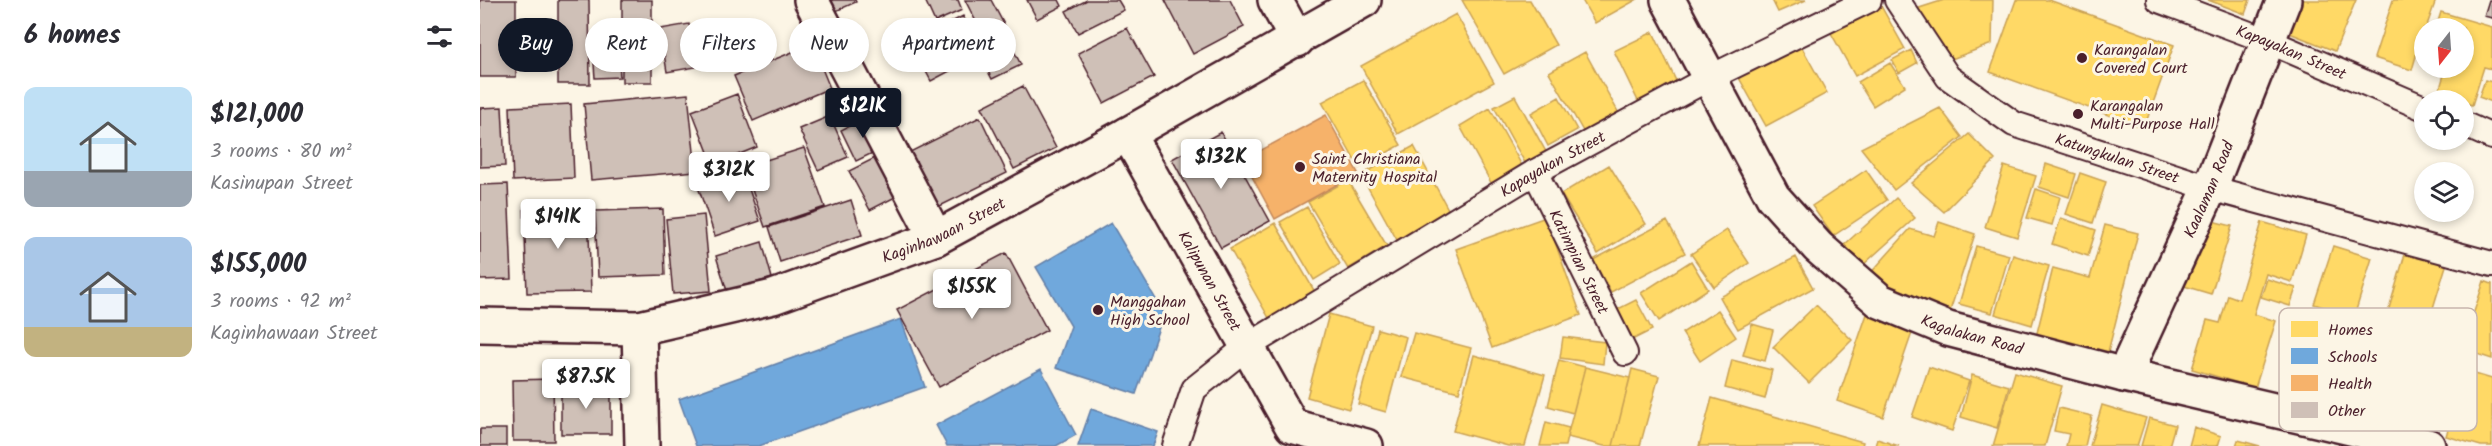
<!DOCTYPE html>
<html lang="en">
<head>
<meta charset="utf-8">
<style>
	:root { --surface:#fff; --page:#f7f7f7; --text:#2b2b33; --muted:#7c7c81; --accent:#111827 }
	body { margin:0; font-family:Kalam,sans-serif; background:var(--page); color:var(--text); height:100vh; display:flex; flex-direction:column; font-size:22px; white-space:nowrap }
	* { box-sizing:border-box; margin:0 }
	p { font-size:20px; color:var(--muted) }
	.icon { flex:none; width:33px; height:33px; fill:none; stroke:currentColor; stroke-width:2; stroke-linecap:round; stroke-linejoin:round }
	.map { position:relative; flex:1; overflow:hidden }
	.details { display:flex; flex-direction:column; background:var(--surface); width:480px }
	.details>* { flex:none }
	.banner { position:absolute; left:18px; top:18px; width:570px; height:54px; display:flex; gap:12px }
	.needle { width:39px; rotate:197deg }
	.tools { position:absolute; left:1934px; top:18px; display:grid; gap:12px }
	.tools a { display:grid; place-items:center; width:60px; height:60px; border-radius:50%; background:var(--surface); box-shadow:0 3px 9px #0003; font-size:30px }
	.price { position:absolute; translate:-50% -51px; padding:0 14px; border-radius:6px; background:#fff; color:#222; font-size:20px; line-height:39px; filter:drop-shadow(0 2px 3px #0008) }
	.price::after { content:''; position:absolute; left:50%; top:36px; width:18px; height:14px; margin-left:-9px; background:inherit; clip-path:polygon(0 0,100% 0,50% 100%) }
	.price.on { background:var(--accent); color:#fff }
	ul { padding:0; list-style:none }
	li { display:flex; align-items:center; gap:18px; height:150px; padding:0 24px }
	li span { display:grid; place-items:center; flex:none; width:168px; height:120px; border-radius:12px; color:#555 }
	li>.icon { margin-inline-start:auto }
	span .icon { width:72px; height:72px; fill:#fffc; stroke-width:1 }
	li b { font-size:26px }
	h2 { display:flex; justify-content:space-between; align-items:center; height:72px; padding:0 24px; font-size:26px }
	.pill { padding:0 21px; border-radius:27px; background:var(--surface); box-shadow:0 3px 9px #0003; font-size:21px; line-height:54px }
	.pill.on { background:var(--accent); color:#fff }
	main { display:flex; flex:1; min-height:0 }
	.map>svg:first-child { display:block }
	.homes { fill:#ffd966; stroke:#c9a154; stroke-width:1.5 }
	.schools { fill:#6fa8dc; stroke:#647fa7; stroke-width:1.5 }
	.health { fill:#f6b26b; stroke:#c28658; stroke-width:1.5 }
	.building { fill:#cfc0b7; stroke:#4a1f2b; stroke-width:1.5 }
	.lines { fill:none; stroke-linecap:round; stroke-linejoin:round }
	.service-casing { stroke:#4a1f2b; stroke-width:28 }
	.minor-casing { stroke:#4a1f2b; stroke-width:38 }
	.tertiary-casing { stroke:#4a1f2b; stroke-width:38 }
	.service { stroke:#fcf5e5; stroke-width:24 }
	.minor { stroke:#fcf5e5; stroke-width:33 }
	.tertiary { stroke:#fcf5e5; stroke-width:33 }
	.poi-dot { fill:#4a1f2b; stroke:#fcf5e5; stroke-width:2 }
	.labels { text-anchor:middle; stroke-width:6; stroke-linejoin:round; paint-order:stroke }
	.poi-label { font-size:16px; fill:#4a1f2b; stroke:#fcf5e5; text-anchor:start }
	.street-label { font-size:16px; fill:#4a1f2b; stroke:#fcf5e5 }
	.key { fill:#fcf5e5; stroke:#c7b5ad; stroke-width:1.5 }
	.key-label { font-size:16px; fill:#4a1f2b }
</style>
</head>
<body>
<main>
<section class="details">
<h2>6 homes<svg class="icon" aria-label="filters" viewBox="0 0 24 24"><path d="M4 7h16M4 17h16"/><circle cx="9" cy="7" r="2"/><circle cx="15" cy="17" r="2"/></svg></h2>
<ul>
<li><span style="background:linear-gradient(#bfe0f5 70%,#9aa5b1 0)"><svg class="icon" aria-label="home" viewBox="0 0 24 24"><path d="M3 11l9-7 9 7M6 9v11h12V9"/></svg></span><div><b>$121,000</b><p>3 rooms · 80 m²</p><p>Kasinupan Street</p></div></li>
<li><span style="background:linear-gradient(#a9c7e8 75%,#c2b280 0)"><svg class="icon" aria-label="home" viewBox="0 0 24 24"><path d="M3 11l9-7 9 7M6 9v11h12V9"/></svg></span><div><b>$155,000</b><p>3 rooms · 92 m²</p><p>Kaginhawaan Street</p></div></li>
</ul>
</section>
<div class="map">
<svg width="2012" height="446" viewBox="0 0 2012 446">
	<rect width="100%" height="100%" fill="#fcf5e5"/>
	<filter id="ink" filterUnits="userSpaceOnUse"><feTurbulence type="fractalNoise" baseFrequency=".0167" numOctaves="2"/><feDisplacementMap in="SourceGraphic" scale="12" xChannelSelector="R" yChannelSelector="G"/><feConvolveMatrix kernelMatrix="1 2 1 2 8 2 1 2 1" color-interpolation-filters="sRGB"/></filter>
	<g filter="url(#ink)">
		<path class="homes" d="M982 0H1050L1076 45 1024 74Z
			M1102 0H1156L1115 23Z
			M1292 0H1326L1298 12Z
			M1464 0H1513L1512 44 1466 61 1430 11Z
			M1536 0H1569L1694 45 1664 128 1510 72Z
			M1728 0H1770L1765 14Z
			M1819 0H1876L1855 51 1807 32Z
			M1913 0H1956L1946 28H1944L1932 70 1894 58Z
			M1401 6 1425 49 1375 76 1351 33Z
			M1961 12 2012 27V69L2004 67 1992 105 1958 95 1966 68H1983V28H1956Z
			M976 14 1014 82 918 134 881 66Z
			M1173 32 1197 83 1158 101 1134 51Z
			M1319 42 1347 93 1286 126 1258 76Z
			M1431 50 1437 63 1419 73 1412 60Z
			M1105 52 1142 119 1107 138 1069 72Z
			M1410 63 1425 86 1393 106 1378 82Z
			M883 80 921 145 879 168 842 102Z
			M2005 80 2012 82V102L1999 97Z
			M1035 96 1070 159 1049 170 1014 107Z
			M1079 97 1097 130 1068 146 1051 113Z
			M1010 108 1046 173 1015 190 980 126Z
			M1460 108 1482 137 1414 190 1381 148Z
			M1489 134 1515 160 1464 212 1431 183Z
			M934 146 969 211 917 240 881 175Z
			M1566 164 1596 174 1589 197 1559 187Z
			M1129 165 1166 224 1118 254 1081 194Z
			M1524 166 1556 176 1537 237 1505 227Z
			M1386 170 1407 200 1353 236 1332 206Z
			M1600 173 1626 182 1613 223 1586 214Z
			M868 180 907 246 868 269 828 202Z
			M1556 189 1580 197 1572 225 1547 218Z
			M1416 198 1435 218 1383 265 1364 245Z
			M827 207 860 264 834 280 800 222Z
			M1066 217 1101 315 1012 348 976 249Z
			M1581 218 1616 230 1608 256 1572 244Z
			M1724 219 1752 226 1731 294 1704 286Z
			M1187 221 1205 253 1131 292 1113 260Z
			M1459 222 1495 234 1469 314 1433 303 1435 296 1388 276 1430 229 1454 236Z
			M1782 222 1826 235 1812 282 1786 274 1774 314 1796 321 1775 388 1712 369 1727 320 1740 323 1748 295 1759 299Z
			M795 223 835 292 789 318 750 249Z
			M1625 225 1658 233 1627 356 1556 337 1573 268 1610 278Z
			M1247 230 1269 263 1234 287 1211 254Z
			M1928 244 1969 256 1945 334 1905 322Z
			M1496 246 1529 255 1512 313 1479 304Z
			M1853 246 1892 258 1874 317 1834 304Z
			M1533 255 1569 266 1552 325 1515 314Z
			M1316 257 1333 288 1258 329 1240 297Z
			M1211 261 1228 289 1179 321 1161 293Z
			M1787 279 1816 288 1810 306 1781 297Z
			M2004 281 2012 284V359L1982 349Z
			M1156 300 1172 330 1150 341 1134 311Z
			M1336 305 1372 340 1329 383 1293 347Z
			M1238 310 1256 337 1220 361 1202 333Z
			M849 314 892 326 869 409 827 397Z
			M1387 314 1433 330 1403 417 1357 401Z
			M1272 324 1293 330 1285 361 1263 355Z
			M898 329 926 337 906 412 878 404Z
			M934 333 991 348 979 392 921 377Z
			M1083 337 1125 342 1123 364 1080 358Z
			M994 355 1065 375 1045 446H1028L973 431Z
			M1079 360 1105 367 1093 413 1068 406Z
			M1252 360 1292 370 1285 399 1245 388Z
			M1806 366 1821 370 1812 409 1796 405Z
			M1105 367 1150 378 1133 446H1124L1087 437Z
			M1449 367 1489 381 1472 431 1432 417Z
			M1152 369 1179 376 1160 446H1133Z
			M1985 371 2012 379V446H2001L1966 436Z
			M1535 372 1582 386 1565 446H1513Z
			M1492 375 1529 386 1517 428 1481 417Z
			M1232 398 1383 442 1382 446H1219Z
			M1622 405 1666 418 1657 446H1610Z
			M1579 408 1612 416 1605 446H1586L1589 434 1574 431Z
			M1669 418 1695 425 1689 446H1661Z
			M1066 422 1089 428 1085 446H1060Z
			M1714 427 1741 436 1738 446H1709Z
			M1397 439 1419 446H1395Z
			M1758 440 1780 446H1756Z"/>
		<path class="schools" d="M631 223 684 313 656 394 576 368 591 326 556 267Z
			M421 319 445 387 279 446H216L199 399Z
			M561 369 596 435 576 446H467L456 425Z
			M611 409 678 432 673 446H598Z"/>
		<path class="health" d="M846 115 878 173 795 219 763 160Z"/>
		<path class="building" d="M0 0H36V77H0Z
			M78 0H109L110 84H78Z
			M142 0H172V82H142Z
			M341 0H375L376 2 347 15Z
			M445 0H478L482 10 455 22Z
			M485 0H511L528 32 507 43Z
			M547 0H579L582 6 557 19Z
			M607 0H638L644 10 598 33 586 11Z
			M685 0H750L764 27 713 54Z
			M2009 0H2012V18L2004 16Z
			M483 16 502 54 451 81 431 43Z
			M209 24 216 67 187 72 180 29Z
			M647 28 674 77 624 103 598 53Z
			M137 34 140 77 115 78 112 36Z
			M332 44 350 88 273 121 254 76Z
			M531 45 541 65 512 79 502 60Z
			M543 86 576 148 534 169 502 107Z
			M208 94 216 171 111 180 104 104Z
			M257 94 277 147 233 165 212 111Z
			M91 104 94 178 33 181 30 107Z
			M22 107 25 166 0 167V108Z
			M350 116 368 157 338 170 319 129Z
			M389 116 405 147 376 161 361 130Z
			M500 117 527 173 458 207 430 152Z
			M741 132 790 221 741 248 692 159Z
			M324 148 345 207 285 227 264 167Z
			M405 153 425 192 390 210 369 171Z
			M262 169 280 221 235 236 217 184Z
			M28 184 32 279 0 280V185Z
			M371 200 382 235 300 262 289 227Z
			M108 206 111 292 47 293 44 208Z
			M183 209 185 275 118 277 115 211Z
			M224 215 231 291 193 294 186 219Z
			M282 242 292 278 247 291 236 256Z
			M526 253 567 330 459 387 417 310Z
			M73 379 74 441H33L32 380Z
			M81 387H131V434H81Z
			M0 429H26V446H0Z"/>
		<g class="lines">
			<defs>
				<g id="service">
					<path id="s1" d="M1417 0 1468 77 1534 124 1730 188 2012 264"/>
					<path id="s2" d="M1679 0 1788 41 1944 108"/>
					<path d="M1983 124 2012 137"/>
					<path id="s3" d="M1055 172 1145 353"/>
					<path id="s4" d="M695 446 714 389 768 346 1055 172 1231 77 1389 0"/>
				</g>
				<g id="minor">
					<path d="M331 0 456 238"/>
					<path d="M795 0 817 40"/>
					<path id="s5" d="M1188 0 1293 197 1338 247 1400 301 1468 329 1644 375 1948 446"/>
					<path id="s6" d="M648 134 812 426 886 446"/>
					<path d="M159 328 162 446"/>
					<path id="s7" d="M1644 375 1730 188 1804 0"/>
				</g>
				<g id="tertiary">
					<path id="s8" d="M0 325 159 328 293 297 456 238 648 134 884 0"/>
				</g>
			</defs>
			<use href="#service" class="service-casing"/>
			<use href="#minor" class="minor-casing"/>
			<use href="#tertiary" class="tertiary-casing"/>
			<use href="#service" class="service"/>
			<use href="#minor" class="minor"/>
			<use href="#tertiary" class="tertiary"/>
		</g>
	</g>
	<g class="poi-dot">
		<circle cx="1602" cy="58" r="6"/>
		<circle cx="1598" cy="114" r="6"/>
		<circle cx="820" cy="167" r="6"/>
		<circle cx="618" cy="310" r="6"/>
	</g>
	<g class="labels">
		<g class="poi-label">
			<text x="1614" y="55">Karangalan<tspan x="1614" dy="18">Covered Court</tspan></text>
			<text x="1610" y="111">Karangalan<tspan x="1610" dy="18">Multi-Purpose Hall</tspan></text>
			<text x="832" y="164">Saint Christiana<tspan x="832" dy="18">Maternity Hospital</tspan></text>
			<text x="630" y="307">Manggahan<tspan x="630" dy="18">High School</tspan></text>
		</g>
		<g class="street-label">
			<text dy="6" stroke="none"><textPath href="#s2" startOffset="142">Kapayakan Street</textPath></text>
			<text dy="6" stroke="none"><textPath href="#s1" startOffset="282">Katungkulan Street</textPath></text>
			<text dy="6" stroke="none"><textPath href="#s4" startOffset="484">Kapayakan Street</textPath></text>
			<text dy="6" stroke="none"><textPath href="#s7" startOffset="204">Kaalaman Road</textPath></text>
			<text dy="6" stroke="none"><textPath href="#s8" startOffset="480">Kaginhawaan Street</textPath></text>
			<text dy="6" stroke="none"><textPath href="#s3" startOffset="100">Katimpian Street</textPath></text>
			<text dy="6" stroke="none"><textPath href="#s6" startOffset="168">Kalipunan Street</textPath></text>
			<text dy="6" stroke="none"><textPath href="#s5" startOffset="471">Kagalakan Road</textPath></text>
		</g>
	</g>
	<rect x="1799" y="308" width="198" height="123" rx="9" class="key"/>
	<rect x="1811" y="321" width="27" height="16" fill="#ffd966"/>
	<rect x="1811" y="348" width="27" height="16" fill="#6fa8dc"/>
	<rect x="1811" y="375" width="27" height="16" fill="#f6b26b"/>
	<rect x="1811" y="402" width="27" height="16" fill="#cfc0b7"/>
	<g class="key-label">
		<text x="1848" y="335">Homes</text>
		<text x="1848" y="362">Schools</text>
		<text x="1848" y="389">Health</text>
		<text x="1848" y="416">Other</text>
	</g>
</svg>
<div class="tools">
<a><svg class="needle" viewBox="-14 -14 28 28"><path d="M0-13l5 13h-10z" fill="#e53935"/><path d="M0 13l5-13h-10z" fill="#7c7c81"/></svg></a>
<a><svg class="icon" aria-label="locate" viewBox="0 0 24 24"><circle cx="12" cy="12" r="6"/><path d="M12 2v4M12 18v4M2 12h4M18 12h4"/></svg></a>
<a><svg class="icon" aria-label="layers" viewBox="0 0 24 24"><path d="M12 4l9 5-9 5-9-5zM3 14l9 5 9-5"/></svg></a>
</div>
<b class="price on" style="left:383px;top:139px">$121K</b>
<b class="price" style="left:741px;top:190px">$132K</b>
<b class="price" style="left:249px;top:203px">$312K</b>
<b class="price" style="left:78px;top:250px">$141K</b>
<b class="price" style="left:492px;top:320px">$155K</b>
<b class="price" style="left:106px;top:410px">$87.5K</b>
<div class="banner">
<a class="pill on">Buy</a>
<a class="pill">Rent</a>
<a class="pill">Filters</a>
<a class="pill">New</a>
<a class="pill">Apartment</a>
</div>
</div>
</main>
</body>
</html>
